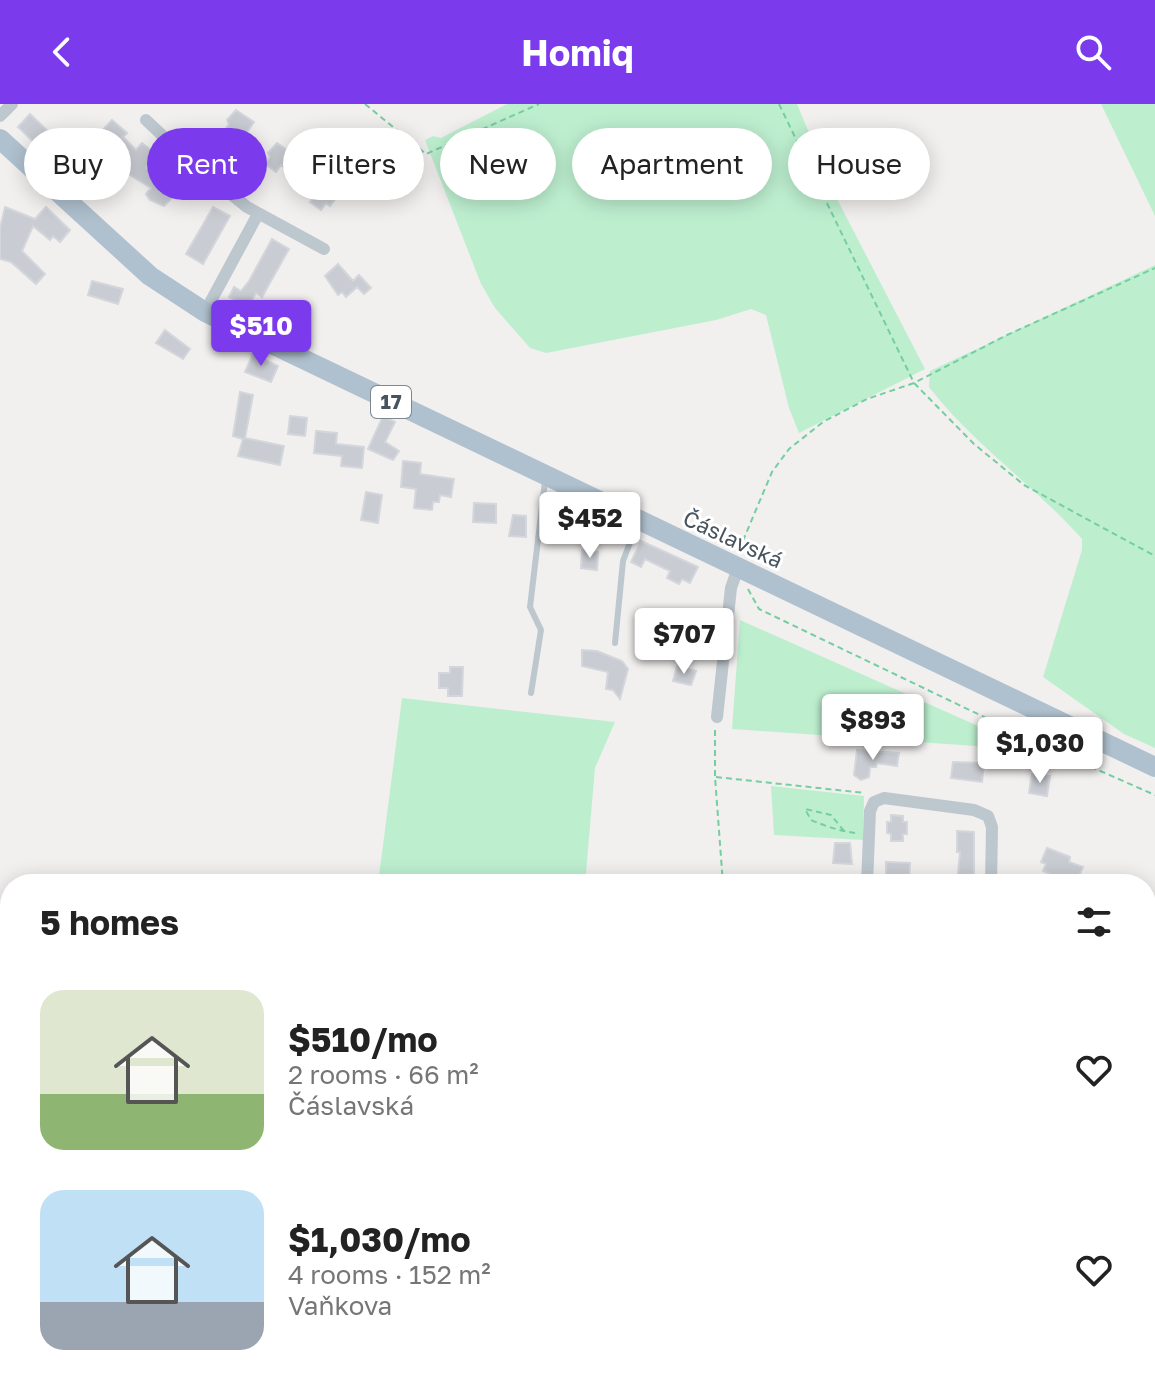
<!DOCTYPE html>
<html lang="en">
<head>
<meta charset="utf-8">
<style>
	:root { --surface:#fff; --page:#f6f6f6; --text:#222; --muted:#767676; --accent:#7c3aed }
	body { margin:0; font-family:"Golos Text",sans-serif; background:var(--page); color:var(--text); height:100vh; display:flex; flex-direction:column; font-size:30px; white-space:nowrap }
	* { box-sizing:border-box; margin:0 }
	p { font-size:26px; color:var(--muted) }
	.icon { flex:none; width:44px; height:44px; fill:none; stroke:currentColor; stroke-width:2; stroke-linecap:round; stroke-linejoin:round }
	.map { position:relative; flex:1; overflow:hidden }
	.drawer { position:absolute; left:0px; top:770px; width:1156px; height:514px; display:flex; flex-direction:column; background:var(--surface); border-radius:32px 32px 0 0; box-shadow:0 4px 20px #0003 }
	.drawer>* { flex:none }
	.banner { position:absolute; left:24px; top:24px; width:1108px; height:72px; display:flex; gap:16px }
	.price { position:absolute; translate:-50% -68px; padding:0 18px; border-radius:8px; background:#fff; color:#222; font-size:26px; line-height:52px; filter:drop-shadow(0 2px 4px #0008) }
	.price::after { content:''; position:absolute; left:50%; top:48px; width:24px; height:18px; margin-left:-12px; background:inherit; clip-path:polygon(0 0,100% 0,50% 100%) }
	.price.current { background:var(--accent); color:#fff }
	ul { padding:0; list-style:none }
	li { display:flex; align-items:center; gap:24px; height:200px; padding:0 40px }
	li span { display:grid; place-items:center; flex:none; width:224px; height:160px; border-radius:24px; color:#555 }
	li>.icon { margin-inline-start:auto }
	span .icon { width:96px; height:96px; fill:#fffc; stroke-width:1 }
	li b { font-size:34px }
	h2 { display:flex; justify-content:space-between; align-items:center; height:96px; padding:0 40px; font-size:34px }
	.pill { padding:0 28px; border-radius:36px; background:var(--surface); box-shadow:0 4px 20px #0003; font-size:28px; line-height:72px }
	.pill.current { background:var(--accent); color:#fff }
	header { display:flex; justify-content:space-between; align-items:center; height:104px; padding:0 40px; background:var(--accent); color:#fff; font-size:36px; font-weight:700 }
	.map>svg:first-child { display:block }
	.green { fill:#bdefcf }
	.building { fill:#c9ccd2; stroke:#d3d6db; stroke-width:2 }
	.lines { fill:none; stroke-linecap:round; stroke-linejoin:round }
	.path { stroke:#75ce9f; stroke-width:2; stroke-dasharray:6 4; stroke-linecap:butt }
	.service { stroke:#bdc7ce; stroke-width:6 }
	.minor { stroke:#bdc7ce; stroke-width:12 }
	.primary { stroke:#afc0ce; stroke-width:20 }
	.labels { text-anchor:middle; stroke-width:6; stroke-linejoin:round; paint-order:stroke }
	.shield { fill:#fff; stroke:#7e878e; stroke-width:2 }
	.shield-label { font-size:20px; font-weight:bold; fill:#47535d }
	.street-label { font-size:22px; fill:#47535d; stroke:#fff }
</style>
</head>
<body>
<header><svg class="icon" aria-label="back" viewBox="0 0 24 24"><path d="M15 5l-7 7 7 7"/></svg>Homiq<svg class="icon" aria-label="search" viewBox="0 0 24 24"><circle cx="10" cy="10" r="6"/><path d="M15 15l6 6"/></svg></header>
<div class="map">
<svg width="1155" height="1283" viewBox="0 0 1155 1283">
	<rect width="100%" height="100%" fill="#f2efef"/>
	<path class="green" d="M507 0H797L835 91 925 265 799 329 789 304 766 211 751 205 716 216 546 249 530 244 495 204 481 180 425 36 433 32 441 34Z
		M1101 0H1155V112Z
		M1155 161V644L1124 630 1043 573 1082 446V435C1034 381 973 340 929 283L930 267Z
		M740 516 1032 646 732 625Z
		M402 594 615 618 595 664 585 780H378Z
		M771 682 864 692 863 736 774 731Z
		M1146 1074 1155 1102V1260L1146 1263Z
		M244 1274H435L434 1283H244Z
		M763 1274H1116L1090 1283H762Z"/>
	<path class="building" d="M236 6 254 18 245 31 240 28 235 35 224 27 229 20 227 16Z
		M30 10 52 31 40 44 18 23Z
		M112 16 127 29 123 33 136 46 142 39 154 48 146 64 161 75 167 67 179 76 174 84 176 85 173 93 164 102 150 96 146 90 151 84 125 68 121 62 124 58 99 30Z
		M277 39 295 51 285 64 281 61 276 68 265 60 270 53 268 49Z
		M82 45 96 57 85 69 72 57Z
		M322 77 340 89 330 102 326 99 321 106 310 98 315 91 313 87Z
		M5 103 35 115 46 103 70 126 60 138 53 132 50 136 33 122 22 147 45 170 36 180 11 158 0 155V124Z
		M213 103 230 112 203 160 186 150Z
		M272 135 289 145 262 193 256 189 248 203 229 193 234 183 241 187 249 177Z
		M338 160 353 177 359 171 371 184 364 190 357 183 346 193 342 188 338 191 325 172Z
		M92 177 123 185 118 200 88 191Z
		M165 226 190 245 183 255 156 239Z
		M253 250 278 262 271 278 245 268Z
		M240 288 253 291 245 334 284 342 280 361 238 352 243 335 233 332Z
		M290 312 307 314 305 332 288 330Z
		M383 312 395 318 385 338 399 347 393 356 368 345Z
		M316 327 337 329 336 340 364 343 362 364 341 362 342 352 314 349Z
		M403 357 421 359 420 370 454 375 451 393 440 391 439 398H433L432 406 414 404 416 385 401 383Z
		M366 388 382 391 378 419 361 416Z
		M474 399 496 400V419L473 418Z
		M513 411 526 412V433L509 432Z
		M641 437 698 463 690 479 682 475 679 480 667 474 670 467 645 455 641 463 631 458Z
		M582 446 598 448 597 466 581 464Z
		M582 546 597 547 622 557 628 565 620 595 613 586 606 585 608 568 582 562Z
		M677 562 696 567 691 581 673 577Z
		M450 563H463L462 592H448V584H439V569H450Z
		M857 646 899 649 897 662 877 659 876 663H870L869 673 861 676 854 671Z
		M953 658 984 659 982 678 951 674Z
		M1032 670 1050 672 1047 692 1029 689Z
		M891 711 903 712V718H907V730H903V737H891V730L887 729V718H891Z
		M957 727 974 728V780H957L960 748H957Z
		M835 739H850L852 760 833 759Z
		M1047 744 1070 753 1069 758 1083 763 1077 777 1074 775 1072 780H1053L1047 777 1050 770 1043 767 1046 760 1041 758Z
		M886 758 910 759 909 780H891V771H886Z"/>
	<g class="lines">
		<path class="path" d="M365 0 426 50 539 0
			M779 0 914 279 974 340 1024 381 1155 452
			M739 446 772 368 789 345 823 318 867 295 914 279 1007 231 1155 164
			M748 485 759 505 1057 648 1155 691
			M715 626V673L723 780
			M716 673 865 689
			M844 727 831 711 805 705 811 716C825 722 840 727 855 729
			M757 1274V1283"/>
		<path class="service" d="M615 539 623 457 637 420
			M531 589 541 526 530 503 545 377"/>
		<path class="minor" d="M0 12 12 0
			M146 16 184 52 247 103 324 145
			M205 208 258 110
			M717 613 731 484 738 464
			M867 780 870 707 874 698 884 694 974 706 988 712 992 723 991 780
			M1146 833H1155
			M1149 997 1152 855 1155 846"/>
		<path class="primary" d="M0 35 150 172 205 208 1155 663"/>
	</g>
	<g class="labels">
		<rect class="shield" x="371" y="282" width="40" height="32" rx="6"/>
		<g class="shield-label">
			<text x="391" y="305">17</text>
		</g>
		<g class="street-label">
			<text transform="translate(733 435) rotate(25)" y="8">Čáslavská</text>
		</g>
	</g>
</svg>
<b class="price current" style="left:261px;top:264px">$510</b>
<b class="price" style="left:590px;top:456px">$452</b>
<b class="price" style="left:684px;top:572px">$707</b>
<b class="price" style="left:873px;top:658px">$893</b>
<b class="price" style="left:1040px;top:681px">$1,030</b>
<div class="banner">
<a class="pill">Buy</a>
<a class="pill current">Rent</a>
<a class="pill">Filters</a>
<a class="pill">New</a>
<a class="pill">Apartment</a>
<a class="pill">House</a>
</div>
<section class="drawer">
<h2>5 homes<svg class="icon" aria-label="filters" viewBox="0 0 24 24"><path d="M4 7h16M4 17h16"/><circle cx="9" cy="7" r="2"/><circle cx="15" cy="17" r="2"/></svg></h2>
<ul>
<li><span style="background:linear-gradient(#dfe7d0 65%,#8fb573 0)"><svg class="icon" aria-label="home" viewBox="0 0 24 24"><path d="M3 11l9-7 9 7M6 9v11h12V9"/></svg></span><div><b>$510/mo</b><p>2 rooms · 66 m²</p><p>Čáslavská</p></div><svg class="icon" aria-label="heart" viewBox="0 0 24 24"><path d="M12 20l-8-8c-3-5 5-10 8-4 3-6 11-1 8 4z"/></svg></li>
<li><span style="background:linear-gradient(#bfe0f5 70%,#9aa5b1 0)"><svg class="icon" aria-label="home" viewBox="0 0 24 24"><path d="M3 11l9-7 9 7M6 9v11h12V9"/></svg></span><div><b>$1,030/mo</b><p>4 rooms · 152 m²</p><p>Vaňkova</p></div><svg class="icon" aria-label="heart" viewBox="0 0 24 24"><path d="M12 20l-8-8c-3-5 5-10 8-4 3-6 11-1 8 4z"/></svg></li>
</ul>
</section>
</div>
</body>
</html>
